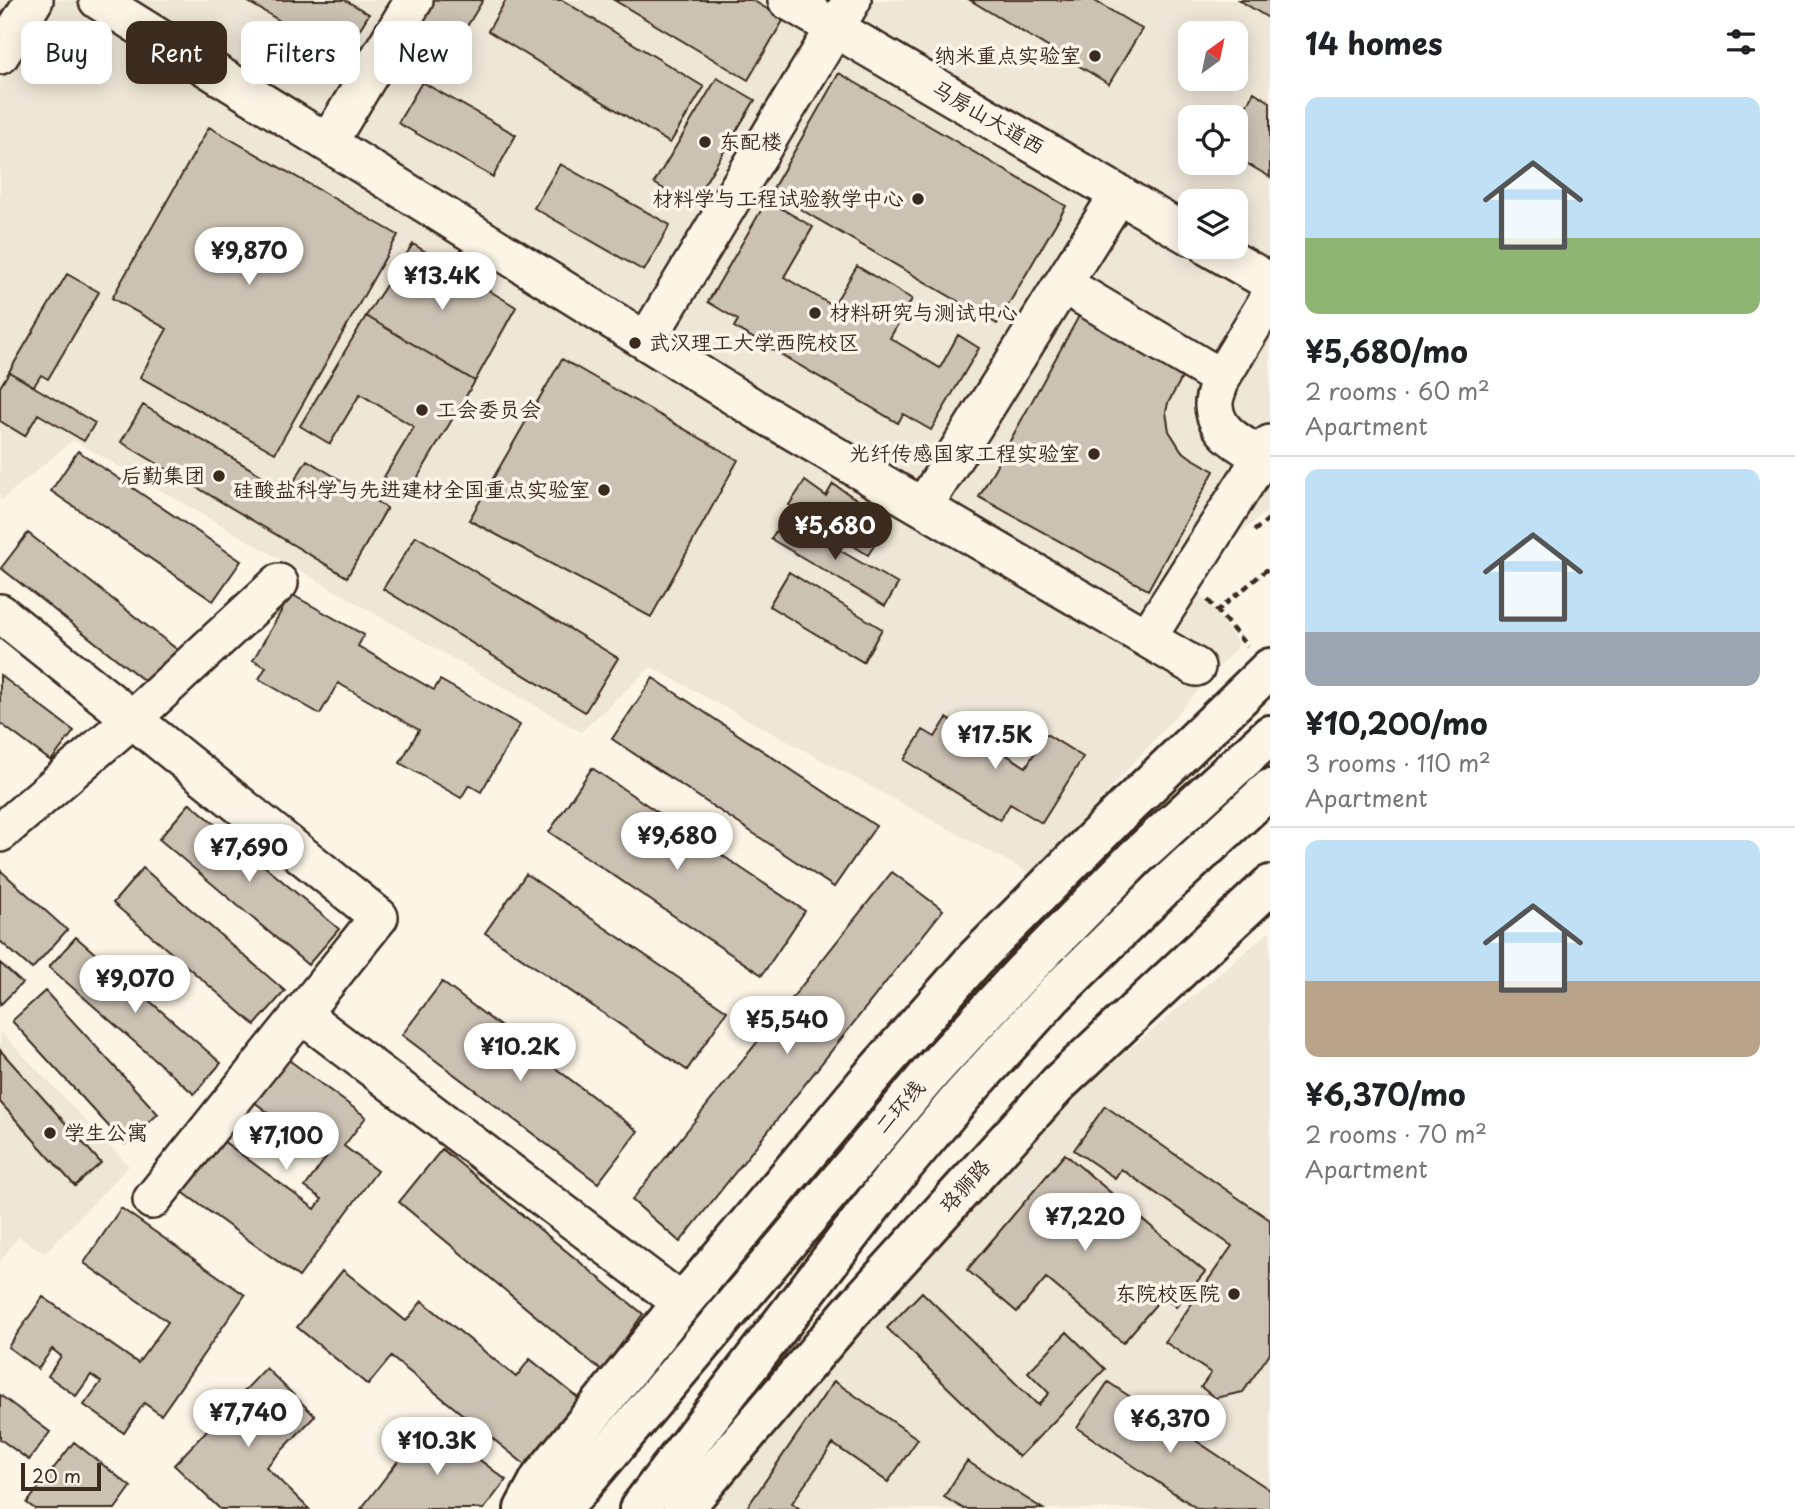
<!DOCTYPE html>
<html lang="en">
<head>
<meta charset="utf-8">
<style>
	:root { --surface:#fff; --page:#f2f2f2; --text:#202124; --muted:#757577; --line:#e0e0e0; --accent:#3b2a1e }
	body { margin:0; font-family:"Playpen Sans","LXGW WenKai TC",sans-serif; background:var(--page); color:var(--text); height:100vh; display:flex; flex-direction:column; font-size:26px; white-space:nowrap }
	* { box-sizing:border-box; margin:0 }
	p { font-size:23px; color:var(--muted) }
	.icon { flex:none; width:38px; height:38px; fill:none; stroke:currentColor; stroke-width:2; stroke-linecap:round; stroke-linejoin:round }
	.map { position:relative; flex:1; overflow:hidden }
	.panel { display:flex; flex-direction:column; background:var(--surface); width:525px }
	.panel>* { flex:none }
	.banner { position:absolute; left:21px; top:21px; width:665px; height:63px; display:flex; gap:14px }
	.needle { width:46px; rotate:33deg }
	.tools { position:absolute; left:1178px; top:21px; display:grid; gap:14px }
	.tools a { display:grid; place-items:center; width:70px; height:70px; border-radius:14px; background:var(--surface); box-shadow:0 4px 18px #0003; font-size:35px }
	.scale { position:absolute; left:21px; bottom:18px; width:80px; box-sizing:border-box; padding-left:7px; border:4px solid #3b2a1e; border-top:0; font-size:19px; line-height:24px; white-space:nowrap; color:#3b2a1e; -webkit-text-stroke:5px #fcf5e5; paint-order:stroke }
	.price { position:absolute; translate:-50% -60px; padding:0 16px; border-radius:24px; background:#fff; color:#222; font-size:23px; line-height:46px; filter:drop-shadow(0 2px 4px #0008) }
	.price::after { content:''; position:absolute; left:50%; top:42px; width:21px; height:16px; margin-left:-10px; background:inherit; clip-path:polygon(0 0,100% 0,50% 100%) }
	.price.active { background:var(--accent); color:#fff }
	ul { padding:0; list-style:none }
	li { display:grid; align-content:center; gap:14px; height:371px; padding:0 35px }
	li+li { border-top:2px solid var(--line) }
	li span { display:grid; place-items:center; height:217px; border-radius:14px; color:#555 }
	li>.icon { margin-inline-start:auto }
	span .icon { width:126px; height:126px; fill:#fffc; stroke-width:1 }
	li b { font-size:30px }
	h2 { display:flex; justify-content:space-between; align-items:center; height:84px; padding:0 35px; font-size:30px }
	.chip { padding:0 24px; border-radius:14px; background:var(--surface); box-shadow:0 4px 18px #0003; font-size:24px; line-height:63px }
	.chip.active { background:var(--accent); color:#fff }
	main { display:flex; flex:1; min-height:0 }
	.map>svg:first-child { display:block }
	.built { fill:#eee6d6; fill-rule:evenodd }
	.building { fill:#ccc2b3; stroke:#3b2a1e; stroke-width:2 }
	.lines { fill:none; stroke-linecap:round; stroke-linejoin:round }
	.minor-casing { stroke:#3b2a1e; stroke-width:42 }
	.major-casing { stroke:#3b2a1e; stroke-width:44 }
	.highway-casing { stroke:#3b2a1e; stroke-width:44 }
	.path { stroke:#3b2a1e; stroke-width:4.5; stroke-dasharray:7 5; stroke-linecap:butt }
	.minor { stroke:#fcf5e5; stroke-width:37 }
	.major { stroke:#fcf5e5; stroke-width:38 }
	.highway { stroke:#fcf5e5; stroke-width:38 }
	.poi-dot { fill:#3b2a1e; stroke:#fcf5e5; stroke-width:2.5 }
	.labels { text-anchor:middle; stroke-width:7; stroke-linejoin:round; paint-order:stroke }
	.poi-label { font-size:21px; fill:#3b2a1e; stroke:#fcf5e5; text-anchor:end }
	.street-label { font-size:21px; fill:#3b2a1e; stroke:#fcf5e5 }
</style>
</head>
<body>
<main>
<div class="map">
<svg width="1270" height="1509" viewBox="0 0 1270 1509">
	<rect width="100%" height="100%" fill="#fcf5e5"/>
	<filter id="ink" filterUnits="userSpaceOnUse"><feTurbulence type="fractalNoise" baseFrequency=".0143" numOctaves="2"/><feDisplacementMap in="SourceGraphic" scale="14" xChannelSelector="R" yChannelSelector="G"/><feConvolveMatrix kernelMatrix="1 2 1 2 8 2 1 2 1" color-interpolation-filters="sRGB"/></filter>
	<g filter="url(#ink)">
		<path class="built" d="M0 0H1270V509L1195 570 1189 582 1216 612 1239 645 1033 875 651 667 581 732 73 440 0 501ZM1190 33H1236V79H1190ZM1190 117H1236V163H1190ZM1190 201H1236V247H1190Z
			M1270 931V1509H714L796 1404 1072 1098Z
			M0 1031 129 1166 45 1253 18 1237 0 1261Z"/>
		<path class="building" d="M245 0H345L369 14 342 58Z
			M428 0H483L446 61 406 37Z
			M506 0H562L704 87 670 143 488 31Z
			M614 0H752L784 19 748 80Z
			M970 0H1093L1142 29 1109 84Z
			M1239 0H1270V19Z
			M839 73 1066 206 997 324 771 192Z
			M717 78 755 100 691 206 654 183Z
			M422 82 516 135 493 177 398 123Z
			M1254 92 1270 102V177L1236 157V124Z
			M209 127 398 235 275 453 140 377 167 329 112 298Z
			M560 164 670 225 644 271 534 208Z
			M767 200 813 227 784 277 833 306 857 266 912 299 890 338 940 368 958 335 979 348 931 430 903 414 898 423 734 327 738 320 708 302Z
			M413 244 516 307 475 381 366 316Z
			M67 274 99 292 48 379 41 375 34 386 9 372Z
			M366 316 475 381 409 492 384 477 414 427 360 394 330 444 300 426Z
			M1079 316 1184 374 1168 403 1166 412 1169 431 1181 450 1190 457 1214 471 1148 590 979 497Z
			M562 359 738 460 651 617 469 520Z
			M9 372 95 423 84 441 38 414 25 436 0 421V387Z
			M143 405 288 491 307 460 387 508 347 577 121 442Z
			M78 451 241 561 213 601 51 491Z
			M805 481 826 496 833 484 890 521 868 555 789 505Z
			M784 518 898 584 885 606 771 539Z
			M28 533 179 651 151 686 1 568Z
			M416 536 618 658 585 712 383 589Z
			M789 572 882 629 863 662 769 606Z
			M291 594 364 635 358 646 434 690 440 680 520 725 481 792 469 785 461 798 400 763 419 730 338 683 320 714 259 679 266 667 253 660Z
			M0 675 74 731 51 761 0 723Z
			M653 678 876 826 834 887 612 739Z
			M947 718 1026 767 1046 734 1083 757 1042 823 1010 804 1000 820 904 760 923 730 935 737Z
			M592 768 805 911 762 975 549 832Z
			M190 803 339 929 308 965 159 839Z
			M143 868 285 991 255 1025 113 903Z
			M0 870 67 930 32 969 0 941Z
			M892 872 943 910 680 1242 632 1200Z
			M526 874 727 1011 687 1070 485 933Z
			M76 937 221 1063 194 1094 49 967Z
			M0 963 22 983 0 1005Z
			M442 982 638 1131 598 1183 402 1035Z
			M45 991 158 1114 125 1144 12 1021Z
			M0 1050 101 1163 75 1186 0 1102Z
			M282 1055 366 1117 344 1146 377 1171 299 1277 177 1188 215 1135 315 1209 322 1199 305 1187 327 1156 250 1099Z
			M1105 1106 1270 1220V1353L1243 1392 1215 1398 1201 1387 1211 1373 1165 1342 1232 1246 1121 1169 1115 1178 1074 1150Z
			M442 1149 643 1314 602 1371 399 1202Z
			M1065 1154 1205 1272 1176 1307 1163 1296 1123 1343 1046 1278 1017 1312 967 1270Z
			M121 1208 245 1295 161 1415 144 1403 124 1433 84 1405 101 1382 91 1375 76 1396 48 1376 61 1356 52 1349 38 1369 8 1347 43 1297 138 1363 168 1322 84 1263Z
			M343 1270 406 1321 422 1301 516 1377 530 1359 582 1401 528 1467 391 1357 368 1385 297 1327Z
			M922 1292 1038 1405 1049 1393 1028 1372 1067 1332 1105 1369 1019 1457 887 1328Z
			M266 1368 315 1416 266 1467 309 1509H220L174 1465Z
			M834 1381 918 1439 888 1482 833 1444 792 1503 800 1509H746Z
			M1108 1382 1270 1490V1509H1198L1077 1428Z
			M0 1395 50 1432 29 1460 0 1439Z
			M429 1421 506 1480 484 1509H361Z
			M74 1442 131 1487 115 1509H35L27 1503Z
			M967 1461 1043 1509H964L944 1497Z"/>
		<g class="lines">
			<defs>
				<path id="minor" d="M98 0 752 407 1196 667
					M787 0 1190 236
					M0 55 34 0
					M328 143 414 0
					M1209 247 1270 282
					M1063 284 1221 378 1270 297
					M646 341 852 0
					M1221 378C1219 386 1213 398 1214 406 1216 433 1241 444 1262 457
					M923 507 1119 194
					M0 613 379 917 152 1200
					M1147 638 1270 444
					M0 833 132 719 279 583
					M301 1014 682 1303"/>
				<path id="major" d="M524 1509 540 1479 682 1303 872 1076 975 959 1118 815 1270 668
					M683 1509 850 1313 1059 1083 1270 885"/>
				<path id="highway" d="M562 1509 931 1072 1021 974 1135 858 1270 735
					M639 1509 891 1181 963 1095 1053 996 1163 888 1270 789"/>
			</defs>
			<use href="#minor" class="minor-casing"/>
			<use href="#major" class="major-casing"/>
			<use href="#highway" class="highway-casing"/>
			<path class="path" d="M1254 531 1270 518
				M1208 600 1247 646
				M1216 612 1270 567"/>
			<use href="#minor" class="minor"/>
			<use href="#major" class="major"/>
			<use href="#highway" class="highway"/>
		</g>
	</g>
	<g class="poi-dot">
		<circle cx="1095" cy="56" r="7"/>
		<circle cx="705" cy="142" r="7"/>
		<circle cx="918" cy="199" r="7"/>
		<circle cx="815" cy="313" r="7"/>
		<circle cx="635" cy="343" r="7"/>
		<circle cx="422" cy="410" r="7"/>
		<circle cx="1094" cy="454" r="7"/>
		<circle cx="219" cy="476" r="7"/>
		<circle cx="604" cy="490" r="7"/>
		<circle cx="50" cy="1133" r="7"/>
		<circle cx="1234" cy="1294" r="7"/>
	</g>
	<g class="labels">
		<g class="poi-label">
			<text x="1081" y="63">纳米重点实验室</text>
			<text x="719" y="149" text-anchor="start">东配楼</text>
			<text x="904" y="206">材料学与工程试验教学中心</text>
			<text x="829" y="320" text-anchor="start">材料研究与测试中心</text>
			<text x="649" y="350" text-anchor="start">武汉理工大学西院校区</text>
			<text x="436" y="417" text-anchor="start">工会委员会</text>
			<text x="1080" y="461">光纤传感国家工程实验室</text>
			<text x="205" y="483">后勤集团</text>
			<text x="590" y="497">硅酸盐科学与先进建材全国重点实验室</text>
			<text x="64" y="1140" text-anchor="start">学生公寓</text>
			<text x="1220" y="1301">东院校医院</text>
		</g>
		<g class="street-label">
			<text transform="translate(988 118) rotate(30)" y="7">马房山大道西</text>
			<text transform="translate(900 1107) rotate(-49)" y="7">二环线</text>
			<text transform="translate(965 1186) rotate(-48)" y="7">珞狮路</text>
		</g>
	</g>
</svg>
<div class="tools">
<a><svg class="needle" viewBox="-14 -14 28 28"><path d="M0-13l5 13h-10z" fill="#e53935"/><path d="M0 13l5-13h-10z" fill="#757577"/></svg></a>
<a><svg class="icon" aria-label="locate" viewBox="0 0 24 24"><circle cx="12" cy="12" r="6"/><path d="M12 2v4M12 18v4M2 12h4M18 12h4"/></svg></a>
<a><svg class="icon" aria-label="layers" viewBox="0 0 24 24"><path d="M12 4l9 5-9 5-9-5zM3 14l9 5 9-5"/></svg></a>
</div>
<div class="scale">20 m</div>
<b class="price" style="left:249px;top:287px">¥9,870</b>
<b class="price" style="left:442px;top:312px">¥13.4K</b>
<b class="price active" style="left:835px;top:562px">¥5,680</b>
<b class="price" style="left:995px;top:771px">¥17.5K</b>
<b class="price" style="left:677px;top:872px">¥9,680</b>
<b class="price" style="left:249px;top:884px">¥7,690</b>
<b class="price" style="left:135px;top:1015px">¥9,070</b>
<b class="price" style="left:787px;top:1056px">¥5,540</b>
<b class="price" style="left:520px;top:1083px">¥10.2K</b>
<b class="price" style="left:286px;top:1172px">¥7,100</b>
<b class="price" style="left:1085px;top:1253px">¥7,220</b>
<b class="price" style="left:248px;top:1449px">¥7,740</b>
<b class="price" style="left:1170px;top:1455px">¥6,370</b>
<b class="price" style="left:437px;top:1477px">¥10.3K</b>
<div class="banner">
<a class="chip">Buy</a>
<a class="chip active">Rent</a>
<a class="chip">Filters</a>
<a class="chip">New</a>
</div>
</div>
<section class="panel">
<h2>14 homes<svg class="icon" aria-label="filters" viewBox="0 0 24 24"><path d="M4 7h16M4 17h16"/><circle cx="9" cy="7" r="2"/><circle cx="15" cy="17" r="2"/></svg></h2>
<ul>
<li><span style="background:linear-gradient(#bfe0f5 65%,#8fb573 0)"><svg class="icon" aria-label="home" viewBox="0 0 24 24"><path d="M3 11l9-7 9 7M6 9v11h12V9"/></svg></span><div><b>¥5,680/mo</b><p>2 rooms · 60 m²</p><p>Apartment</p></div></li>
<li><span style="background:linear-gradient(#bfe0f5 75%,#9aa5b1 0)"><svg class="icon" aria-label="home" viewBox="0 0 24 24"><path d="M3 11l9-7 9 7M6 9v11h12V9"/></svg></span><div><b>¥10,200/mo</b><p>3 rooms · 110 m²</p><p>Apartment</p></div></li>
<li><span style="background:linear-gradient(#bfe0f5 65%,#b9a48a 0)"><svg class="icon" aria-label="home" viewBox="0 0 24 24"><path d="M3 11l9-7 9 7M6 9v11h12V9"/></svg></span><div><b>¥6,370/mo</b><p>2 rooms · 70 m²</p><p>Apartment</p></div></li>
</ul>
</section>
</main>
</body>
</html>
